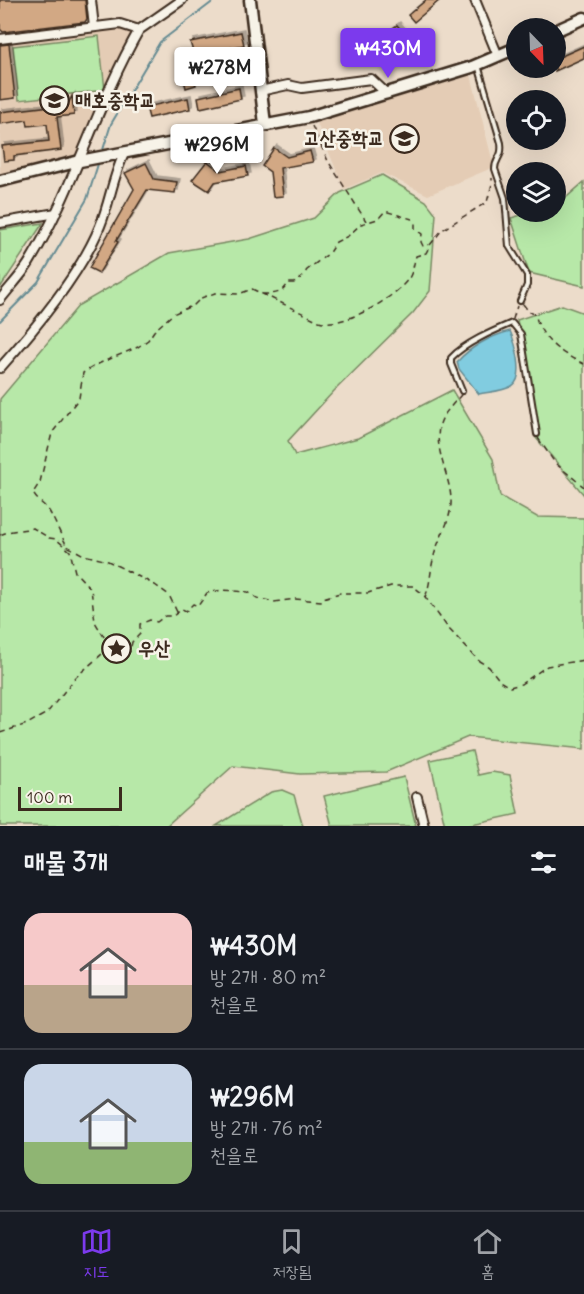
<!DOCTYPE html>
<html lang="ko">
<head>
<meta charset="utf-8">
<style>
	:root { --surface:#171b24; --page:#20242c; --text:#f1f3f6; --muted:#9ea1a6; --line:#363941; --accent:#7c3aed }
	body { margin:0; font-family:Delius,"Poor Story",sans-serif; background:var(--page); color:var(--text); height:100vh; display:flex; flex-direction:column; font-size:22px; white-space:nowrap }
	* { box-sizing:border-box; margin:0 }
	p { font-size:20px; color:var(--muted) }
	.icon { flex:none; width:33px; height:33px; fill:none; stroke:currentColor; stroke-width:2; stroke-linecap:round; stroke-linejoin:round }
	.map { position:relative; height:826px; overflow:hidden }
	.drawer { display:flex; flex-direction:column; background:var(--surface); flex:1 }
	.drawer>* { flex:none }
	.needle { width:39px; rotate:157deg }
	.tools { position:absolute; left:506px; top:18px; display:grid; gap:12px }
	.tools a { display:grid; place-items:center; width:60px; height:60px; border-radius:50%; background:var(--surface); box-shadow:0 6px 24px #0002; font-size:30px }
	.scale { position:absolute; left:18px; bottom:15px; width:104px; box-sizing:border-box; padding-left:6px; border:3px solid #3b2a1e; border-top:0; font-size:16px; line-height:21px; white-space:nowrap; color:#3b2a1e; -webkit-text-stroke:4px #f7f3e8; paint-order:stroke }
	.price { position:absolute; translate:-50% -51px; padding:0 14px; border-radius:6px; background:#fff; color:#222; font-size:20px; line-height:39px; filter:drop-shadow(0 2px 3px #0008) }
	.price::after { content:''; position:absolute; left:50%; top:36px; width:18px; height:14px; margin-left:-9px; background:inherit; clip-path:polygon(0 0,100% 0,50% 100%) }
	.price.active { background:var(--accent); color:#fff }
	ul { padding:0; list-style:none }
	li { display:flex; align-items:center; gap:18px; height:150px; padding:0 24px }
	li+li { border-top:2px solid var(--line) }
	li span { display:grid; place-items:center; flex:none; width:168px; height:120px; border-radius:18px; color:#555 }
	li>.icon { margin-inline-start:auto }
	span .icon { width:72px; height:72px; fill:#fffc; stroke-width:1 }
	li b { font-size:26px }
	h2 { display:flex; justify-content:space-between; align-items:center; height:72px; padding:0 24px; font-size:26px }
	.tab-bar { display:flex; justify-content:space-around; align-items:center; height:84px; border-top:2px solid var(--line); background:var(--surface); font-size:16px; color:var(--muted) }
	.tab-bar a { display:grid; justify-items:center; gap:3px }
	.tab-bar .active { color:var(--accent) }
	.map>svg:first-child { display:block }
	.built { fill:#e4ccb5 }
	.green { fill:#b7e8a8; stroke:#798963; stroke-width:1.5 }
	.water { fill:#81cce0; stroke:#658b92; stroke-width:1.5 }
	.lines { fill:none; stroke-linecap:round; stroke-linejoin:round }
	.stream { stroke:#658b92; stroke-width:2 }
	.building { fill:#d2a884; stroke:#3b2a1e; stroke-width:1.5; filter:url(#shadow) }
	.lane-casing { stroke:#3b2a1e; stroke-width:8 }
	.street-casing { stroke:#3b2a1e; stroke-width:12 }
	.secondary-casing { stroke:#3b2a1e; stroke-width:15 }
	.path { stroke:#3b2a1e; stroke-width:1.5; stroke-dasharray:6 4.5; stroke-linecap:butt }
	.lane { stroke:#f7f3e8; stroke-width:4 }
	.street { stroke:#f7f3e8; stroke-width:8 }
	.secondary { stroke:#f7f3e8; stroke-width:10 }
	.labels { text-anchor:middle; stroke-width:5; stroke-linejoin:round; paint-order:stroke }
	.poi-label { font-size:20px; font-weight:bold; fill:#3b2a1e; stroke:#f7f3e8; text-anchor:start }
</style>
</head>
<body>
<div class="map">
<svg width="584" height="826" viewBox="0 0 584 826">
	<defs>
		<filter id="shadow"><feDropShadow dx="3" dy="-3" stdDeviation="0" flood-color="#0004"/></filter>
	</defs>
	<rect width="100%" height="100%" fill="#ecdcca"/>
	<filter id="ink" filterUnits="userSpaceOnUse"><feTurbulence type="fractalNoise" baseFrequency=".0167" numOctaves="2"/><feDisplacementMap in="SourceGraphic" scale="12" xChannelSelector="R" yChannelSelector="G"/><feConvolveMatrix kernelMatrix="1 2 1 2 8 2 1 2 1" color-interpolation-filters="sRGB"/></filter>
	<g filter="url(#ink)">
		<path class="built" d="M120 24 139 30 80 161 0 181V39Z
			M471 75 494 167 428 195 382 173 344 189 316 121Z"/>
		<path class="green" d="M99 36 105 90 19 100 13 46Z
			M382 175 426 201 436 214 430 291 413 313 334 391 288 441 295 455 358 438 452 390 493 459 500 496 537 517 584 518V749L468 737 386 772 300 774 233 766 166 826H0V399L79 305 169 253 249 239 314 218 340 193Z
			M584 182V286L529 273 511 218 532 212H555V204L560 203Z
			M43 223 0 288V230Z
			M562 305 584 313V495L536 438 537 416 517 320Z
			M472 751 478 775 492 772 510 775 518 814 463 826H445L430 760Z
			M404 777 416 826H332L324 796Z
			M282 790 294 795 303 826H216L271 792Z"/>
		<path class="water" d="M510 331C515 342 526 377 512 386 504 391 489 392 479 394L459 369 457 362C470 347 491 336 510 331Z"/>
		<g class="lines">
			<path class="stream" d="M102 153 111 124 160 42 215 0
				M0 321 38 282 87 199 99 161"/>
		</g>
		<path class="building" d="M0 0H85L87 19 85 22 3 32 0 29Z
			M426 0H440L414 22 408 15Z
			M397 25 403 32 365 62 359 55Z
			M241 32 244 45 194 55 190 42Z
			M9 44 15 98 0 100V45Z
			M584 46V58L555 71V59Z
			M189 58 196 85 186 88 179 60Z
			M239 88 241 99 200 108 198 97Z
			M72 96 74 115 57 117 61 150 14 156V160L4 161 2 146 49 141 47 124 28 126 27 120 0 124V112L68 104Z
			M188 98 190 109 149 118 146 107Z
			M274 148 287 157 310 151 313 162 280 168 283 196 273 197 270 172 262 166Z
			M207 161 220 171 246 166 248 176 215 182 209 191 192 180Z
			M146 163 154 179 177 182 175 193 147 190 116 241 118 242 99 273 89 268 134 189 125 173Z"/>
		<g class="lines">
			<defs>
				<path id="lane" d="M478 65 501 143C503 158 495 158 495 169L505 198 509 246 527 275V285L520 301
					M462 391 451 364V358C465 343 493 331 512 323L521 334 537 434"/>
				<path id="street" d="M91 0 94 27
					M475 0 498 56
					M0 39 120 24 139 30 182 0
					M260 91 288 85 302 88 371 79 387 94
					M0 223 56 213
					M0 300C9 288 21 276 29 263 74 189 96 105 139 30
					M0 368C34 330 81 273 100 226 110 202 113 175 125 152
					M417 797 424 826"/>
				<path id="secondary" d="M250 0 265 124
					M555 31 584 18
					M0 181 80 161 309 117 472 67 516 48"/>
			</defs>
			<use href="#lane" class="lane-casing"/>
			<use href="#street" class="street-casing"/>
			<use href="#secondary" class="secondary-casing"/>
			<path class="path" d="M312 126 328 161 366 221
				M262 294C274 294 283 294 288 283H294L302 277 307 270 328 254 336 242 348 236 361 224 378 219 385 211 412 219 415 222V229L422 234 421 242 423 246 429 245
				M523 304 529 312 535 314C542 341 560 353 584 364
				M513 319 517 306
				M538 438 555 463 584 487
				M0 535C13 529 20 531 33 528L49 538 56 539 70 551 75 572 91 589 95 622 109 645 118 651
				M425 597C431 584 430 570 434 556 439 536 452 521 451 499 450 473 429 442 443 417 448 409 455 402 461 395
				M177 612 169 595 155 585 108 561 84 555 65 545V542C59 532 55 521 49 511 44 504 37 501 33 493L40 482 52 433 79 398 83 373 98 364 138 347 148 340 154 331 173 314 194 305 201 298 215 293 239 294 252 289 319 321C343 329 395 298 409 278 413 272 414 262 416 256L426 253 430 245 442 230 487 202 492 184V178
				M0 733 27 724 47 713 76 677 102 654 105 653 107 656 123 650 130 651 132 642 140 634V624L150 620 157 622 165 616H173L182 609 186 611 193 604 198 606 207 593 222 590 248 592 257 598 274 602 295 599 321 601 323 598 340 593H368L391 586H413L423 594 448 628 479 661 489 667 501 682 510 687 521 684 547 666 584 660"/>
			<use href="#lane" class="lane"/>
			<use href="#street" class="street"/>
			<use href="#secondary" class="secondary"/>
		</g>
	</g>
	<defs>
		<symbol id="school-ring" viewBox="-11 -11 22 22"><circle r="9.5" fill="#f7f3e8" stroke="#3b2a1e" stroke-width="1.5"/><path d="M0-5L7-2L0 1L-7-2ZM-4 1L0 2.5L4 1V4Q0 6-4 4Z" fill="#3b2a1e"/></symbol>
		<symbol id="sight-ring" viewBox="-11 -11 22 22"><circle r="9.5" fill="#f7f3e8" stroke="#3b2a1e" stroke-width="1.5"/><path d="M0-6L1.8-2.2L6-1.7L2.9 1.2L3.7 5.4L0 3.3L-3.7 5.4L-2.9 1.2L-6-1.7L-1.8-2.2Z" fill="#3b2a1e"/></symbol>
	</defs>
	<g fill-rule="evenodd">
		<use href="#school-ring" x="38" y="84" width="33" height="33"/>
		<use href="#school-ring" x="388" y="122" width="33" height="33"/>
		<use href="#sight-ring" x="100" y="632" width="33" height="33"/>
	</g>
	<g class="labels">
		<g class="poi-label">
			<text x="75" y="107">매호중학교</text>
			<text x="384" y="145" text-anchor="end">고산중학교</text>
			<text x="138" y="655">우산</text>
		</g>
	</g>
</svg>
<div class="tools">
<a><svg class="needle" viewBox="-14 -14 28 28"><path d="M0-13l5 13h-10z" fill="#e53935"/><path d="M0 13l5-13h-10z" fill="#9ea1a6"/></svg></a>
<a><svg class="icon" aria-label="locate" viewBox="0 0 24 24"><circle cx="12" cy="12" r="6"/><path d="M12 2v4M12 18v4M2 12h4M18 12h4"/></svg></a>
<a><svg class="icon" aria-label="layers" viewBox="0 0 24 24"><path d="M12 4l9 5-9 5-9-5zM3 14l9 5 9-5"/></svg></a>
</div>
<div class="scale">100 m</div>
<b class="price active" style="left:388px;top:79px">₩430M</b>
<b class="price" style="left:220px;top:98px">₩278M</b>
<b class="price" style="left:217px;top:175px">₩296M</b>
</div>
<section class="drawer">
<h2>매물 3개<svg class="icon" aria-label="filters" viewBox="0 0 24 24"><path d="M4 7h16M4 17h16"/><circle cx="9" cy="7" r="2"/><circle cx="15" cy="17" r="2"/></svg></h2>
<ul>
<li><span style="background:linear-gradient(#f6c9c9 60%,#b9a48a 0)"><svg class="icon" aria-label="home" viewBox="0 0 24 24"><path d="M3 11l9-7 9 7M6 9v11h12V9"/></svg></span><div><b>₩430M</b><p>방 2개 · 80 m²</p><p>천을로</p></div></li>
<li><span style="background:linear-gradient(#c9d6e8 65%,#8fb573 0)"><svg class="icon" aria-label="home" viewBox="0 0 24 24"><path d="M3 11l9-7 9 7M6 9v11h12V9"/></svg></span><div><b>₩296M</b><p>방 2개 · 76 m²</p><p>천을로</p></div></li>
</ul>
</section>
<nav class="tab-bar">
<a class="active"><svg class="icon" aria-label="map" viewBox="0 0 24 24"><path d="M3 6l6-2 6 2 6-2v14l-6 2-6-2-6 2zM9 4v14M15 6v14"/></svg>지도</a>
<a><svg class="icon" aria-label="saved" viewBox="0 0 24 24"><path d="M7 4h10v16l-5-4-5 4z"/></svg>저장됨</a>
<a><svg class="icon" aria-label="home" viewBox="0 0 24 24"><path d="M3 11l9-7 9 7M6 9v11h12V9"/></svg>홈</a>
</nav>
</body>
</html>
